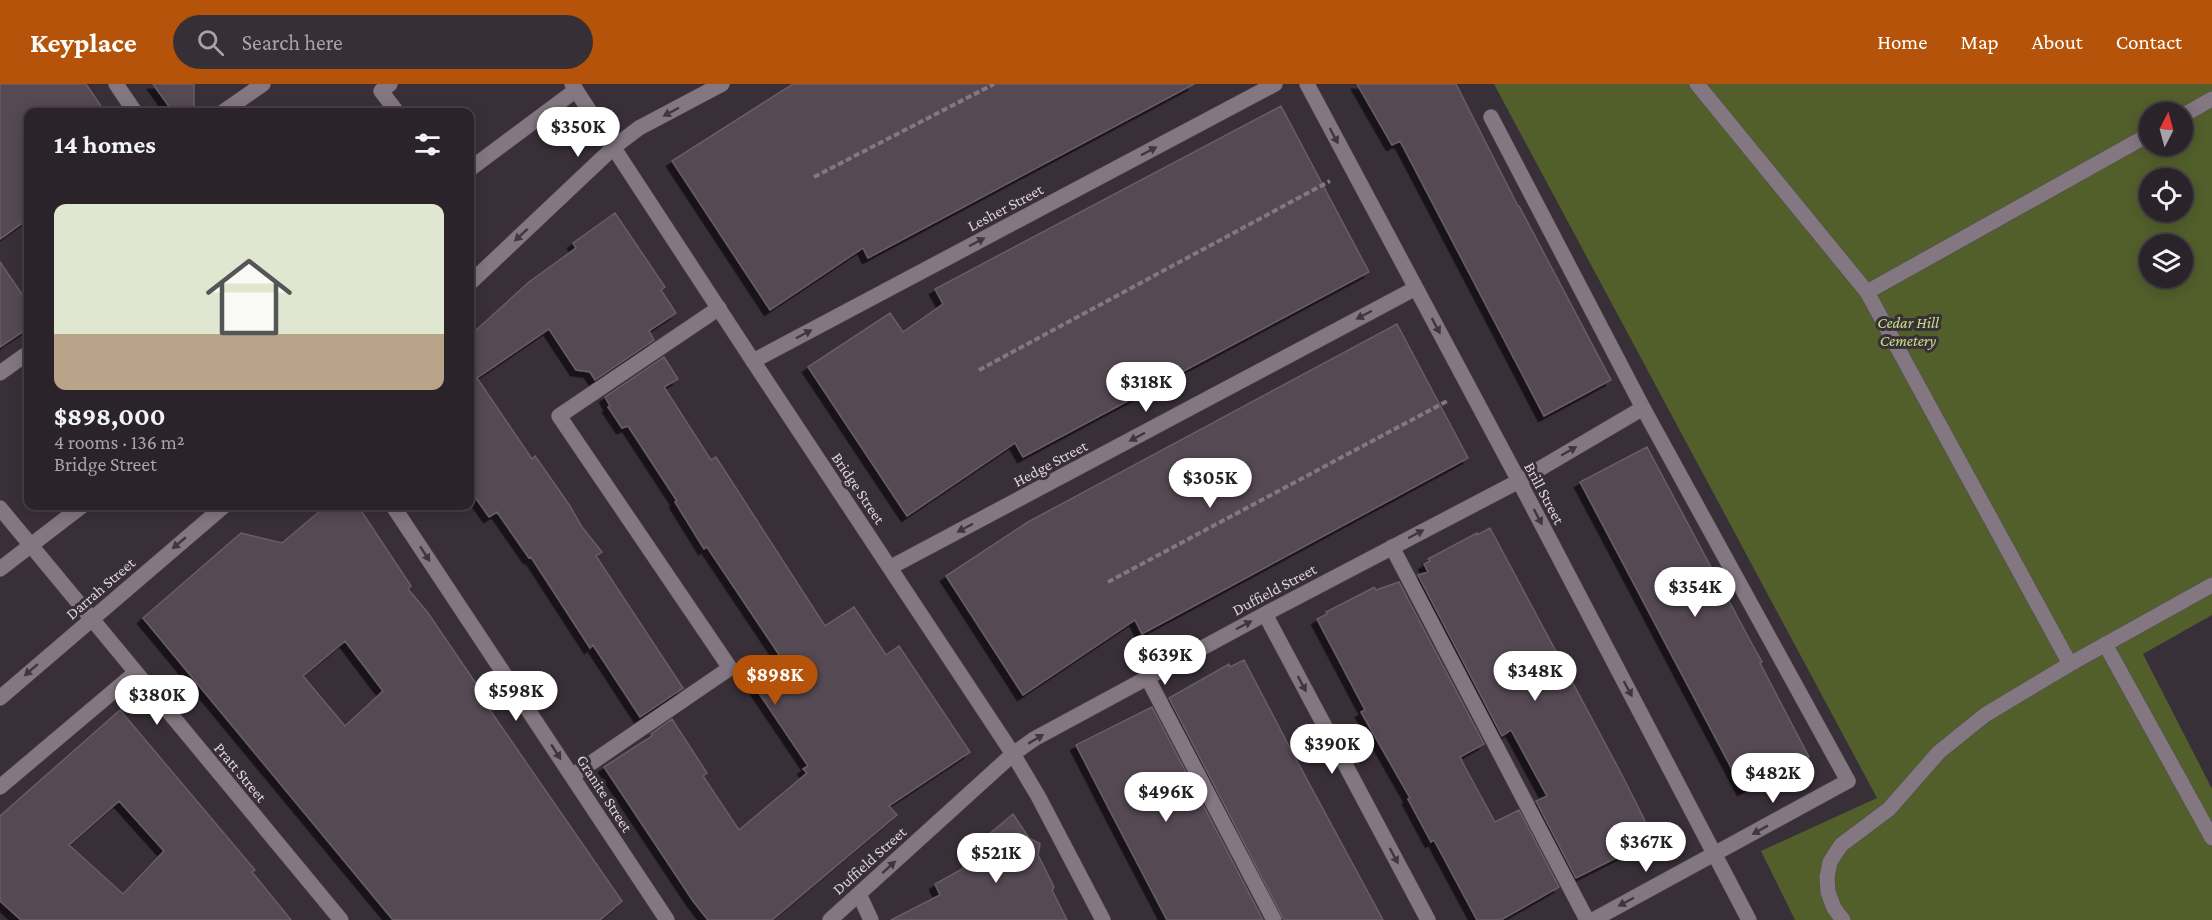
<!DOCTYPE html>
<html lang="en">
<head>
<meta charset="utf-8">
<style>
	:root { --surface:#2b232a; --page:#372f36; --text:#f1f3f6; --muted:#a6a4a8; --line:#474047; --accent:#b45309 }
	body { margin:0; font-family:"Crimson Pro",serif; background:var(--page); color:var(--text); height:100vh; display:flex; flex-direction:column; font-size:22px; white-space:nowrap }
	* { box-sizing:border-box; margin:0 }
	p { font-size:20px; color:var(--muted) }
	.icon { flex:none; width:33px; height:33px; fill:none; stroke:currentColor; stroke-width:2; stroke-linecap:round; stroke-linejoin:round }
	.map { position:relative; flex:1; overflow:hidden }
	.panel { position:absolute; left:24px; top:24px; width:450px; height:402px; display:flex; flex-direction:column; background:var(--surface); border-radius:12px; box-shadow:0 3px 15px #0003,0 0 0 2px var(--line) }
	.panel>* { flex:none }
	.needle { width:39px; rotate:6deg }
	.controls { position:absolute; left:2139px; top:18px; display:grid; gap:12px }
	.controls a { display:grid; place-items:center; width:54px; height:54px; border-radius:50%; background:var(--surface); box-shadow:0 3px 15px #0003,0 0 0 2px var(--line); font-size:30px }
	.price { position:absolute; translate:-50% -51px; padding:0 14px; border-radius:21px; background:#fff; color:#222; font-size:20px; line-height:39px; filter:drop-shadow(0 2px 3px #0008) }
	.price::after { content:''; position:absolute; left:50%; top:36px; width:18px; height:14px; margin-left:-9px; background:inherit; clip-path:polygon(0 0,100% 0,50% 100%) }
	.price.active { background:var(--accent); color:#fff }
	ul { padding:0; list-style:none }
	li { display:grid; align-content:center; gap:12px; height:318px; padding:0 30px }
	li span { display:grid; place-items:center; height:186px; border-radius:12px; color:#555 }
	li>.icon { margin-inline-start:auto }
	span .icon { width:108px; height:108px; fill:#fffc; stroke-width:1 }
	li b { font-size:26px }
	h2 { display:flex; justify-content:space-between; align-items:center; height:72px; padding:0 30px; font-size:26px }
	header { display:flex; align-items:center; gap:36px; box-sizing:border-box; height:84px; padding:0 30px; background:var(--accent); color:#fff }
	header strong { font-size:28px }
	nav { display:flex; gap:33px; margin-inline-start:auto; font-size:21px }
	.search { width:420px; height:54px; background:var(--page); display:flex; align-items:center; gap:15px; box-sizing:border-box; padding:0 21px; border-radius:33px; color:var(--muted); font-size:22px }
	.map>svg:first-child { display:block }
	.green { fill:#525f2b; fill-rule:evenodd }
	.building { fill:#544953; stroke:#695d67; stroke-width:1.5; fill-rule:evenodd; filter:url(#shadow) }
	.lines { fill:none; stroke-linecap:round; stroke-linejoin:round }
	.service-casing { stroke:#554c54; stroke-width:16 }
	.minor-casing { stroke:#554c54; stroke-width:16 }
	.secondary-casing { stroke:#554c54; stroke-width:16 }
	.path { stroke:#817980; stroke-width:4; stroke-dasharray:6 3; stroke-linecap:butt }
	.service { stroke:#837781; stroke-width:15 }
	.minor { stroke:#837781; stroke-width:15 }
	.secondary { stroke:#837781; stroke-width:15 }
	.oneway { fill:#40363f }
	.labels { text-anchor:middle; stroke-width:6; stroke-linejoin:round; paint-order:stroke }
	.street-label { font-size:16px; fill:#dcd5db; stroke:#392f38 }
	.park-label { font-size:16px; font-style:italic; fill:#c6e07e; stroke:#392f38 }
</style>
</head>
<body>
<header>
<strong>Keyplace</strong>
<div class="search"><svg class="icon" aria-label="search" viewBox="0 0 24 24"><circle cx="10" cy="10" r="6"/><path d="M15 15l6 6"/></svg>Search here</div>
<nav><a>Home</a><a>Map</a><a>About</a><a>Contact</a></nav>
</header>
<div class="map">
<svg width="2212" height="836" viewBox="0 0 2212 836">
	<defs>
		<filter id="shadow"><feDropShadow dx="-5.5" dy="5.5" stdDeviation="0" flood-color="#0009"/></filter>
	</defs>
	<rect width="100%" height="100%" fill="#392f38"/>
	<path class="green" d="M1494 0H2212V531L2143 570 2212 705V836H1795L1761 767 1877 714ZM2150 28H2182V62H2150ZM2150 94H2182V128H2150ZM2150 160H2182V194H2150Z"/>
	<path class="building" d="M0 0H86L105 28H28V135L0 155Z
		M153 0H194V28H173Z
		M793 0H1194L868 174 863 164 770 226 672 77Z
		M1357 0H1456L1518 122H1519L1611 296 1544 332 1400 57 1392 61Z
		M1281 22 1369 188 1023 373 1015 359 907 432 808 283 890 229 903 248 943 220 935 205Z
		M615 129 665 203 661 206 676 229 649 247 654 256 595 296 590 288 576 286 549 245 477 294 532 375 535 372 570 422 582 443 602 468 596 472 683 604 640 633 593 561 590 564 531 473 529 474 497 428 489 433 470 406V277L474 248 529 198 576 164 573 159Z
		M0 178 28 219V244L0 263Z
		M1397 240 1468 374 1142 550 1135 536 1023 611 946 492 1028 438Z
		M664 273 678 295 664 303 711 376 716 373 825 542 854 523 886 571 899 562 970 668 889 722 897 731 772 836H708L693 817 604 683 652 652 651 650 672 635 707 689 703 692 739 746 807 689 803 685 808 682 748 593 780 572 707 463 704 465 675 418 677 417 628 342 622 344 608 323 610 322 605 313Z
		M1647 363 1752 560 1762 578 1760 579 1809 673 1743 706 1580 398Z
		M326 422H358L411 502 408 505 428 529 477 601 474 603 622 817 600 836H393L143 534 241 449 282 459ZM345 557 383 607 345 642 303 592Z
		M1490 444 1622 691 1654 755 1576 794 1536 717 1547 712 1511 646 1502 652 1418 491 1428 488 1424 480 1430 477 1428 475 1477 449V451Z
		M1399 498 1484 660 1460 673 1465 683 1495 738 1519 726 1559 803 1501 836H1477L1434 756 1431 758 1408 715 1410 714 1361 628 1365 626 1317 535 1327 530 1326 528 1371 505 1374 503 1376 506Z
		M1244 576 1290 664 1383 836H1284L1169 614 1229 580 1230 583Z
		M1152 623 1263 836H1167L1112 731 1076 661Z
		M120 626 255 786 252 788 291 836H21L0 817V732ZM119 717 164 767 123 810 69 761Z
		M1013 730 1029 754 1040 760 1038 771 1054 803 1052 806 1067 836H891L940 811 935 800 982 774 975 762Z"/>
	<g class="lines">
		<defs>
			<path id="service" d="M390 0 381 7 397 28
				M1697 0 1867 208 2070 580
				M223 28 263 0
				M2182 32 2212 15
				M1491 33 1643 324 1848 697
				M470 85 576 6
				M1867 208 2150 50
				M0 289 28 269
				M1392 463 1587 836
				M0 485 82 422
				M2105 560 2212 754
				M1147 593 1274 836
				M572 692 730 584 559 332 719 224
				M0 703 135 589
				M859 810 871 836
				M1843 836 1834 824 1828 808 1827 793 1830 778 1841 761 1889 725 1939 668 1985 631 2070 580 2212 501"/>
			<path id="minor" d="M116 0 135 28
				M1307 0 1519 397 1749 836
				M470 199 614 63 639 44 722 0
				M753 277 1275 0
				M393 422 667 836
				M0 424 341 836
				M891 483 1416 204
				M1265 530 1428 836
				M0 614 224 422
				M830 836 1013 670 1034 655 1265 530 1519 397 1643 324
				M1593 836 1848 697"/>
			<path id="secondary" d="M572 0 753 277 1013 670 1038 712 1103 836"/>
		</defs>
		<use href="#service" class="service-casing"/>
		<use href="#minor" class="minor-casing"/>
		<use href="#secondary" class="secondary-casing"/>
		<path class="path" d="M814 93 994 0
			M979 286 1330 97
			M1108 498 1449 316"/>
		<use href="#service" class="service"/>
		<use href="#minor" class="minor"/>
		<use href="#secondary" class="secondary"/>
	</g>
	<defs><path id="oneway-solid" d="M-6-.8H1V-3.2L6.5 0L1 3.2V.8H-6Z" transform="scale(1.5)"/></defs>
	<g class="oneway">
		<use href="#oneway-solid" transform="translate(671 28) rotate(152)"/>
		<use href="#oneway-solid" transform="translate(1334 52) rotate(62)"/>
		<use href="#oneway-solid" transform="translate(1149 67) rotate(-28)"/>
		<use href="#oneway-solid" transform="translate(521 151) rotate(137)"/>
		<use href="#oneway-solid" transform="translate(977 158) rotate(-28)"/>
		<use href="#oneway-solid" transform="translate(1364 231) rotate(152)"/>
		<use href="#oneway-solid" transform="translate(1436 242) rotate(62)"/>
		<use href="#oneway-solid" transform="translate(804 250) rotate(-28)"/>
		<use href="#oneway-solid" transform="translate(1137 353) rotate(152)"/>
		<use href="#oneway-solid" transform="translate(1569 367) rotate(-30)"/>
		<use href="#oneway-solid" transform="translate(1538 433) rotate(62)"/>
		<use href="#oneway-solid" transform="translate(965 444) rotate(152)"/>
		<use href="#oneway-solid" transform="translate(1416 450) rotate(-28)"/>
		<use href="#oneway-solid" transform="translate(179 459) rotate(140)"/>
		<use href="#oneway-solid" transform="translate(425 470) rotate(57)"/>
		<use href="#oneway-solid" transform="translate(1244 541) rotate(-28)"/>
		<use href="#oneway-solid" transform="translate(31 586) rotate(139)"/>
		<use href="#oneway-solid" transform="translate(1302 600) rotate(62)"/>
		<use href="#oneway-solid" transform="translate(1628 605) rotate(62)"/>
		<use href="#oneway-solid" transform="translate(1036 655) rotate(-31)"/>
		<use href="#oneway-solid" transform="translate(556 668) rotate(57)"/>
		<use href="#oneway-solid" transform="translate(1760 746) rotate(151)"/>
		<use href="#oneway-solid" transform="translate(1394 772) rotate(62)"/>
		<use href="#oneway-solid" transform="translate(889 783) rotate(-42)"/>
		<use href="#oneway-solid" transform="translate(1626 818) rotate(152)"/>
	</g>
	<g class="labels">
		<g class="street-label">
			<text transform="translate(1005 123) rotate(-28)" y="6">Lesher Street</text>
			<text transform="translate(1050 379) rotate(-28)" y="6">Hedge Street</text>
			<text transform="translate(859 404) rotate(56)" y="6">Bridge Street</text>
			<text transform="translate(1545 409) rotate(62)" y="6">Brill Street</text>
			<text transform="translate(100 504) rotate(-41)" y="6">Darrah Street</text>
			<text transform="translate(1274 505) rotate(-28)" y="6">Duffield Street</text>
			<text transform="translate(241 688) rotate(50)" y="6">Pratt Street</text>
			<text transform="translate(605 709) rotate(57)" y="6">Granite Street</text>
			<text transform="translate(869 776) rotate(-42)" y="6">Duffield Street</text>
		</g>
		<g class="park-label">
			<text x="1908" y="244">Cedar Hill<tspan x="1908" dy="18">Cemetery</tspan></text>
		</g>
	</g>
</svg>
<div class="controls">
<a><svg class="needle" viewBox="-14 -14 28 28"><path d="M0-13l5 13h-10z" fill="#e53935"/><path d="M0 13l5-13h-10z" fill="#a6a4a8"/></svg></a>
<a><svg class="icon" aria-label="locate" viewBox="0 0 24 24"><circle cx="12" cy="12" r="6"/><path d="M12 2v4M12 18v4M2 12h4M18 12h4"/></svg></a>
<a><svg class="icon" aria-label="layers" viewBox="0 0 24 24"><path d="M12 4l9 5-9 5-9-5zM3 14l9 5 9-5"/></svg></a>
</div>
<b class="price" style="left:578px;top:74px">$350K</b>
<b class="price" style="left:1146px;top:329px">$318K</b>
<b class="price" style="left:1210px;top:425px">$305K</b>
<b class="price" style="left:1695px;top:534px">$354K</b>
<b class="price" style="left:1165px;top:602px">$639K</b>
<b class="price" style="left:1535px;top:618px">$348K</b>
<b class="price active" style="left:775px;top:622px">$898K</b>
<b class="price" style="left:516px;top:638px">$598K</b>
<b class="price" style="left:157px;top:642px">$380K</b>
<b class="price" style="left:1332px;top:691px">$390K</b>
<b class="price" style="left:1773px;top:720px">$482K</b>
<b class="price" style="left:1166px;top:739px">$496K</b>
<b class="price" style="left:1646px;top:789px">$367K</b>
<b class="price" style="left:996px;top:800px">$521K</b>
<section class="panel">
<h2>14 homes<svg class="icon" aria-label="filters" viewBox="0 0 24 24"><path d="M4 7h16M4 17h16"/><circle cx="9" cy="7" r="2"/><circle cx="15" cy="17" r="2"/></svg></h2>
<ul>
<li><span style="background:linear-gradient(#dfe7d0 70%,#b9a48a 0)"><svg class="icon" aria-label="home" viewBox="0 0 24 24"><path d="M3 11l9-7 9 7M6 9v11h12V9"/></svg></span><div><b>$898,000</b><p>4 rooms · 136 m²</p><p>Bridge Street</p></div></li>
</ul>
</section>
</div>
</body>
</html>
